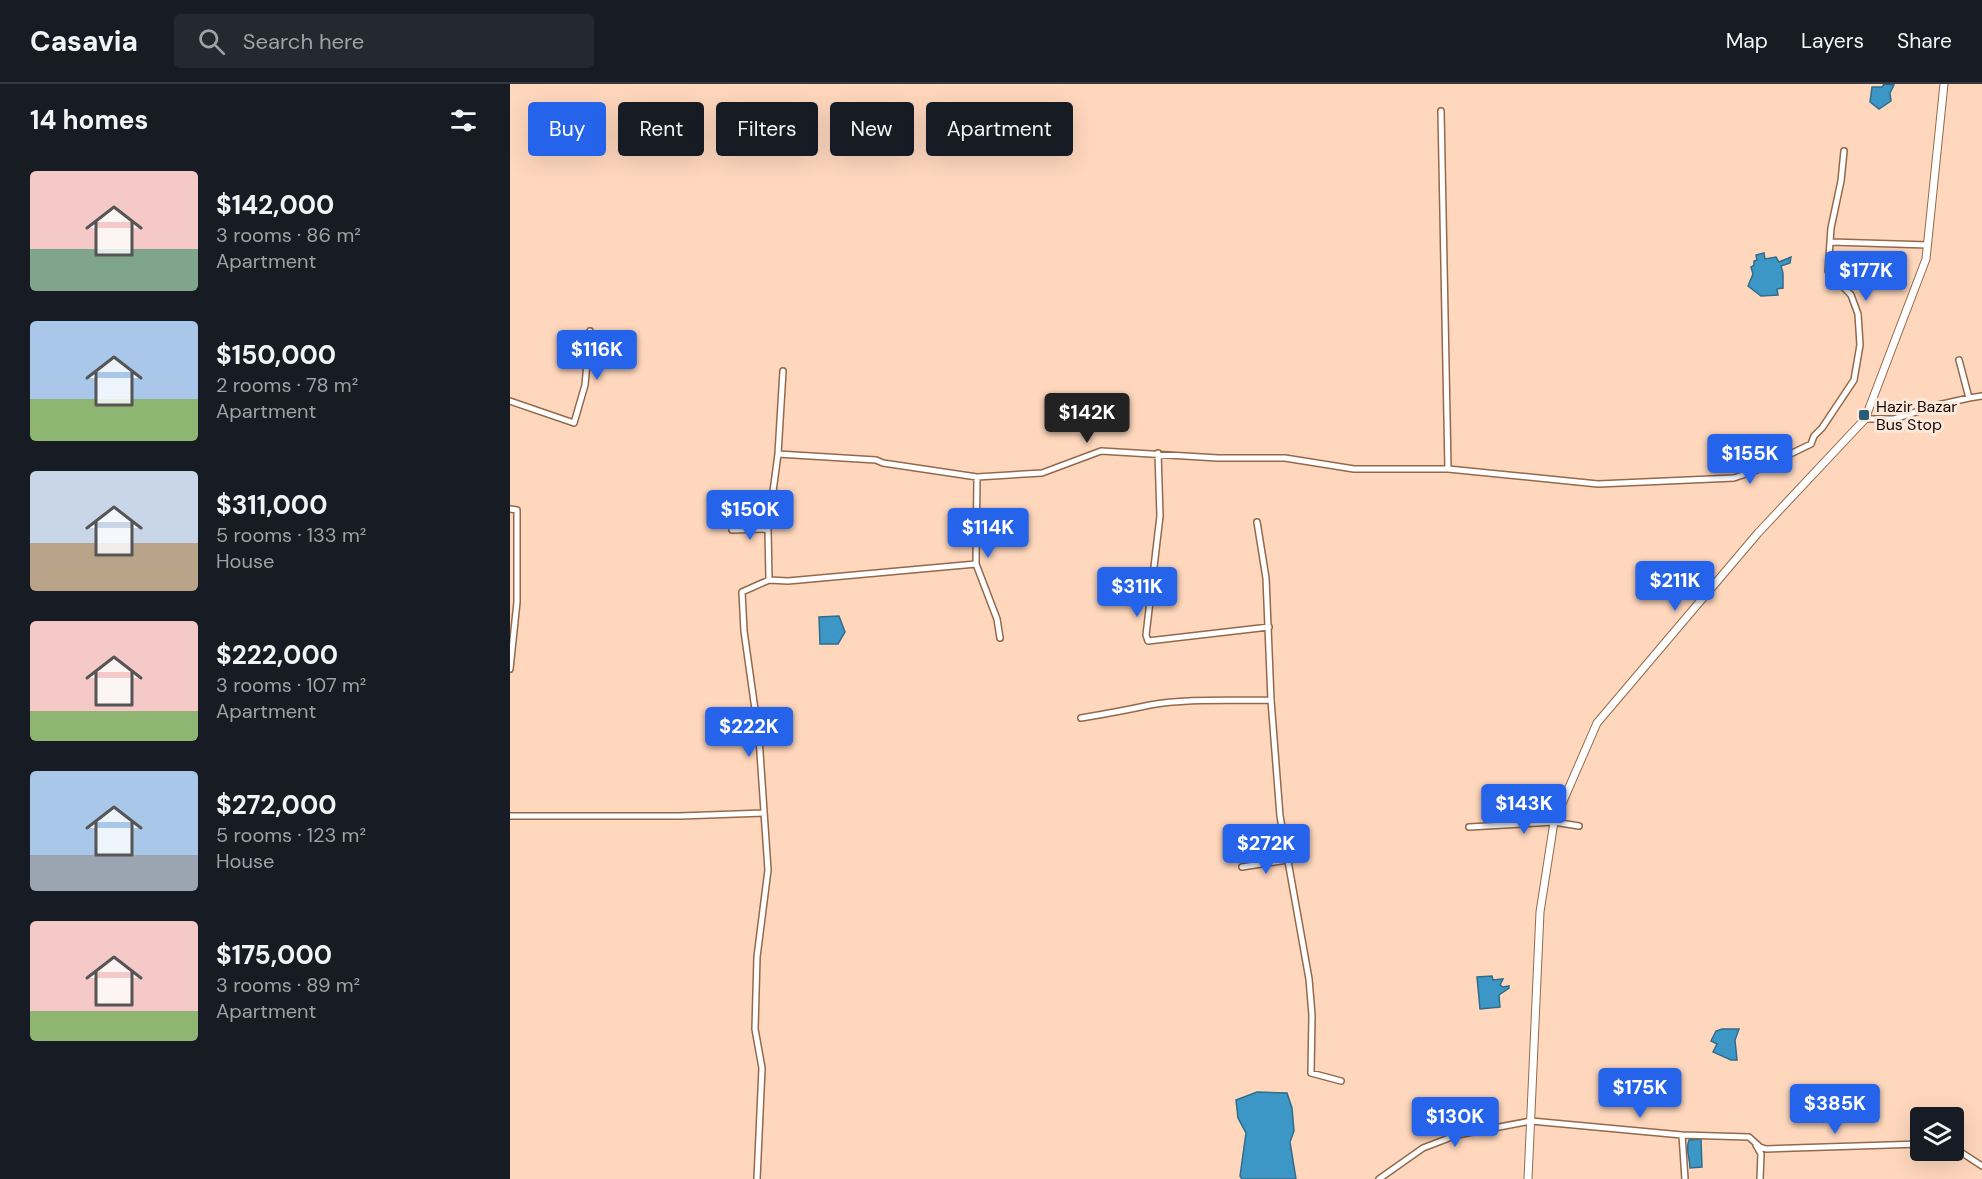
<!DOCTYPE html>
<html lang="en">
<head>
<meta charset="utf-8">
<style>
	:root { --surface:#171b24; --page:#242831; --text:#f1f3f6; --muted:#9ea1a6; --line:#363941; --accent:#2563eb }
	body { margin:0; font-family:"DM Sans",sans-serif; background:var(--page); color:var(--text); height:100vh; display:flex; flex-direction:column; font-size:22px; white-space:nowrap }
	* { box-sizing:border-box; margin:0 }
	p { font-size:20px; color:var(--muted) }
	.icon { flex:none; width:33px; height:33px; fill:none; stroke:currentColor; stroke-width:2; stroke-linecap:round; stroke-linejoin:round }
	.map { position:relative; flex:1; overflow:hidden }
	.sheet { display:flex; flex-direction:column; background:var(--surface); width:510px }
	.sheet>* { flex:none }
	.guide { position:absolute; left:18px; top:18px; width:570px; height:54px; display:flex; gap:12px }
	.controls { position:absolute; left:1400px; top:1023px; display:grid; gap:12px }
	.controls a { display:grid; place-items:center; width:54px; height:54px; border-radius:6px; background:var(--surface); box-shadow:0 6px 24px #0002; font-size:30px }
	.price { position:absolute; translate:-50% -51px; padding:0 14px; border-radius:6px; background:var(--accent); color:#fff; font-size:20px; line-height:39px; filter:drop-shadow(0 2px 3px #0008) }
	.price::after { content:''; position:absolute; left:50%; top:36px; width:18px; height:14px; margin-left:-9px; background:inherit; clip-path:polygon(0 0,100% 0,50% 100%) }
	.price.selected { background:#222; color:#fff }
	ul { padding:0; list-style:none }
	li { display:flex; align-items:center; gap:18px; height:150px; padding:0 30px }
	li span { display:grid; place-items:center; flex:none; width:168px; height:120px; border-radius:6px; color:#555 }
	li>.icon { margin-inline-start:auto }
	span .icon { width:72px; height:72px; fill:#fffc; stroke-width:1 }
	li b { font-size:26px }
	h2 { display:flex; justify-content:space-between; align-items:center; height:72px; padding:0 30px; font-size:26px }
	.tag { padding:0 21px; border-radius:6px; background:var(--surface); box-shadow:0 6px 24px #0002; font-size:21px; line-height:54px }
	.tag.selected { background:var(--accent); color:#fff }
	header { display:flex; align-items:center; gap:36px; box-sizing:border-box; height:84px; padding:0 30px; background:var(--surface); border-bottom:2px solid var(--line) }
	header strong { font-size:28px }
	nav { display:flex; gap:33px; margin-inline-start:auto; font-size:21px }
	.search { width:420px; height:54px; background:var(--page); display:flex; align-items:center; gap:15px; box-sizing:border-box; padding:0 21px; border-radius:6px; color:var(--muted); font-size:22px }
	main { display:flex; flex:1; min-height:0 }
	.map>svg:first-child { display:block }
	.water { fill:#3c97c7; stroke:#316c8b; stroke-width:1.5 }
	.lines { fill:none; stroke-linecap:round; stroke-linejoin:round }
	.minor-casing { stroke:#94694b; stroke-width:8 }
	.secondary-casing { stroke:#94694b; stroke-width:9 }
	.minor { stroke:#fff; stroke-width:5 }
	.secondary { stroke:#fff; stroke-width:7 }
	.poi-dot { fill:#285c78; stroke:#fde9db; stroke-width:2 }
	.labels { text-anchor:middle; stroke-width:6; stroke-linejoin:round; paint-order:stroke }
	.poi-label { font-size:16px; fill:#170700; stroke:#fde9db; text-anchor:start }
</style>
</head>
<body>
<header>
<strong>Casavia</strong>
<div class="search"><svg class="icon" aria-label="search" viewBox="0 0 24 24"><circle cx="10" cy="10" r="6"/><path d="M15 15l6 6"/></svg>Search here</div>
<nav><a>Map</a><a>Layers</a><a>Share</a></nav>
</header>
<main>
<section class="sheet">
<h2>14 homes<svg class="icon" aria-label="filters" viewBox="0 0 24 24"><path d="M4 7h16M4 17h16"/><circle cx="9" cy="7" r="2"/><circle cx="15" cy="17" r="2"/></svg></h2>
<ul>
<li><span style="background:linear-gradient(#f6c9c9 65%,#7fa58c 0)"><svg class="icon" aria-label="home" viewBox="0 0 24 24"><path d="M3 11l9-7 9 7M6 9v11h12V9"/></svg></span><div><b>$142,000</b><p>3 rooms · 86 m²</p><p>Apartment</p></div></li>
<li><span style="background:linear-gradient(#a9c7e8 65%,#8fb573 0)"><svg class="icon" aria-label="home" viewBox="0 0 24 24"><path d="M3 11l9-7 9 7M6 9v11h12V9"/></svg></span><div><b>$150,000</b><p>2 rooms · 78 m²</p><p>Apartment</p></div></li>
<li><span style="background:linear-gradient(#c9d6e8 60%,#b9a48a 0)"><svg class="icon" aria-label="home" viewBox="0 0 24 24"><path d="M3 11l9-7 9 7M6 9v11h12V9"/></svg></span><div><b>$311,000</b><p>5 rooms · 133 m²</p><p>House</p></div></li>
<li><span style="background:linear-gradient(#f6c9c9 75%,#8fb573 0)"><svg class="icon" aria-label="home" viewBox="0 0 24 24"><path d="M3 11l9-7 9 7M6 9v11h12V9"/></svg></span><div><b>$222,000</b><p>3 rooms · 107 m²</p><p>Apartment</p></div></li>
<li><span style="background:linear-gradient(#a9c7e8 70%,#9aa5b1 0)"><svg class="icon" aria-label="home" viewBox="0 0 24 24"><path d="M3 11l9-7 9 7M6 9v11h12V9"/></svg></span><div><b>$272,000</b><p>5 rooms · 123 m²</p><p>House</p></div></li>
<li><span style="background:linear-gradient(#f6c9c9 75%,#8fb573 0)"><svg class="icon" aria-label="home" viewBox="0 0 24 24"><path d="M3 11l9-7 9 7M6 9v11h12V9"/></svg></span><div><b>$175,000</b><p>3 rooms · 89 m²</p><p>Apartment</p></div></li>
</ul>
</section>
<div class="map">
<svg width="1472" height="1095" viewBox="0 0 1472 1095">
	<rect width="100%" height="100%" fill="#fed7bd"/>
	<path class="water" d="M1374 0 1384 1 1380 9 1381 17 1369 25 1360 18 1362 3H1372Z
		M1254 169 1255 175 1266 173 1269 178 1281 173 1280 179 1271 182 1273 189V204L1267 205 1268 211 1251 212 1238 202 1243 190 1241 183 1244 181V177L1247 176 1246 171Z
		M329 532 335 548 328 560H310L309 533Z
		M982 892 983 896 993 895 990 901 993 903 999 902V904L989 911 990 923 970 925 967 893Z
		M1212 945H1229L1225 956 1227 976H1221L1203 968 1207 960 1201 957 1206 947Z
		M747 1008 777 1009 782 1024 784 1047 780 1058 786 1095H732L730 1092 736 1049 728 1034 726 1016Z
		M1191 1055 1192 1083 1180 1084C1180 1074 1175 1066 1179 1056Z"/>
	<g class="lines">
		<defs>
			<path id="minor" d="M931 27 938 385
				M1321 158 1418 161
				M1449 276 1459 314 1472 312
				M0 317 64 339 75 301 80 247
				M1355 335H1384L1428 321 1459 314
				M648 369 650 432 636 551 638 557 759 543
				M268 370 366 376 373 379 467 393 532 389 591 367 708 374H775L844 385H938L1088 400 1224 394 1247 386 1301 360 1304 352 1312 344 1344 296 1350 261 1348 230 1341 211 1318 187 1321 144 1331 97 1334 67
				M467 393 466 480 487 535 490 554
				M0 425 7 426V518L0 585
				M747 438 756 494 761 616 770 732 799 895 802 931 801 989 831 997
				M222 446 258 445
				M259 496 258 445 268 370 273 287
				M571 634C595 630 617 626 640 621 677 614 723 617 761 616
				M0 732H170L254 729
				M959 743 1044 738 1069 742
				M732 783 777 776
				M1172 1051 1175 1095
				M1246 1061 1251 1070 1250 1095
				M1443 1063 1472 1082
				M247 1095 252 984 245 945 247 873 258 786 249 654 234 547 232 508 259 496 278 497 466 480
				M869 1095 913 1064 947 1051 1021 1037 1172 1051 1239 1053 1250 1063 1256 1065 1410 1060"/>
			<path id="secondary" d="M1018 1095 1030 828 1044 738 1087 639 1248 449 1355 335 1416 175 1434 0"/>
		</defs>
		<use href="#minor" class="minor-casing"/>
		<use href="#secondary" class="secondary-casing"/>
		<use href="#minor" class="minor"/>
		<use href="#secondary" class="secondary"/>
	</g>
	<rect class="poi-dot" x="1348" y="325" width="12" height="12" rx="3"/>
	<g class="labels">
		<g class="poi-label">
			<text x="1366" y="328">Hazir Bazar<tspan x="1366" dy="18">Bus Stop</tspan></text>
		</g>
	</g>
</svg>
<div class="controls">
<a><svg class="icon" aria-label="layers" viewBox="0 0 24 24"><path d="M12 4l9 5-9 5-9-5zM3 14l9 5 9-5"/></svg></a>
</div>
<b class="price" style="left:1356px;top:218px">$177K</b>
<b class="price" style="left:87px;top:297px">$116K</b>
<b class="price selected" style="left:577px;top:360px">$142K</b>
<b class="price" style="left:1240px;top:401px">$155K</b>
<b class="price" style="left:240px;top:457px">$150K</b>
<b class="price" style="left:478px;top:475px">$114K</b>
<b class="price" style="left:1165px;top:528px">$211K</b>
<b class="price" style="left:627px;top:534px">$311K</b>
<b class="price" style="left:239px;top:674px">$222K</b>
<b class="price" style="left:1014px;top:751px">$143K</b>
<b class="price" style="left:756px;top:791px">$272K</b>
<b class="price" style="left:1130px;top:1035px">$175K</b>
<b class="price" style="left:1325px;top:1051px">$385K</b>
<b class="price" style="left:945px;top:1064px">$130K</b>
<div class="guide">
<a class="tag selected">Buy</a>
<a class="tag">Rent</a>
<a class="tag">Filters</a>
<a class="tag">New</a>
<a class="tag">Apartment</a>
</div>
</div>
</main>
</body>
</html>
